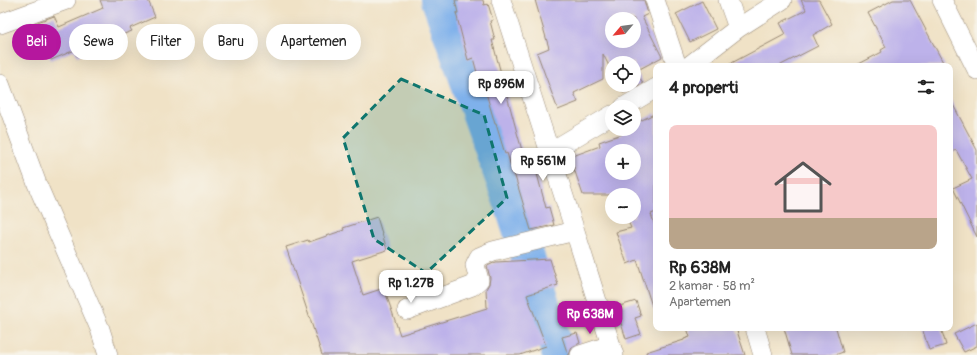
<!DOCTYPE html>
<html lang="id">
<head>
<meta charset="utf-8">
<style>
	:root { --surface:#fff; --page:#f2f2f2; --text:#222; --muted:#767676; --accent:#b5179e }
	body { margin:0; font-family:Pangolin,sans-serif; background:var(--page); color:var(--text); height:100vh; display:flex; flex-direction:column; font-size:15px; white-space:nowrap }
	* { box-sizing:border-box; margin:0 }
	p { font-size:13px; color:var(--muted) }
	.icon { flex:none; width:22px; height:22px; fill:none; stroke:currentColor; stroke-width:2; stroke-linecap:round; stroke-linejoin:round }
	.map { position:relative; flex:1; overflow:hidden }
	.details { position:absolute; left:653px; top:63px; width:300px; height:268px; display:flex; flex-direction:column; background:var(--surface); border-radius:8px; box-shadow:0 4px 16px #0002 }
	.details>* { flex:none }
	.top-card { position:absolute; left:12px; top:24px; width:380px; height:36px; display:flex; gap:8px }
	.needle { width:26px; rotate:241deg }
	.controls { position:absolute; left:605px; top:12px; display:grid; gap:8px }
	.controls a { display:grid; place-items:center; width:36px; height:36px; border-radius:50%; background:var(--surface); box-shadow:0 4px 16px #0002; font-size:20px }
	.price { position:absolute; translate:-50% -34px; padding:0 9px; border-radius:8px; background:#fff; color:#222; font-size:13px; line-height:26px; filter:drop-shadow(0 1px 2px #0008) }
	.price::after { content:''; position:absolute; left:50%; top:24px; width:12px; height:9px; margin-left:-6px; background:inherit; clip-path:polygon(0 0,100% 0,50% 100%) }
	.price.selected { background:var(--accent); color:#fff }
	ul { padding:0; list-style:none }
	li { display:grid; align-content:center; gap:8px; height:212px; padding:0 16px }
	li span { display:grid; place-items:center; height:124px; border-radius:8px; color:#555 }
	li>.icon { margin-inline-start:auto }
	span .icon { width:72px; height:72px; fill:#fffc; stroke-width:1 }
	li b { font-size:17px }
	h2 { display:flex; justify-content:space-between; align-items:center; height:48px; padding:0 16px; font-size:17px }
	.chip { padding:0 14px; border-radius:18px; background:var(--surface); box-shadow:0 4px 16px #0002; font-size:14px; line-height:36px }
	.chip.selected { background:var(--accent); color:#fff }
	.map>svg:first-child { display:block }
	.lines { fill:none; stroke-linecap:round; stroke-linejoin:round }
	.river { stroke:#7fb1eb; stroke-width:34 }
	.building { fill:#bdb2ea; fill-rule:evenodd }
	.minor-casing { stroke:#968672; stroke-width:20 }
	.minor { stroke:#fff; stroke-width:19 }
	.marked { fill:#0f766e; fill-opacity:0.2; stroke:#0f766e; stroke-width:3; stroke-dasharray:8 5; stroke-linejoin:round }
</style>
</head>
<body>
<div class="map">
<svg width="977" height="355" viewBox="0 0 977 355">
	<rect width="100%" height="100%" fill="#f7f3e8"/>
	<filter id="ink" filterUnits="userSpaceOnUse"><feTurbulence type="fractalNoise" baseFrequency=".025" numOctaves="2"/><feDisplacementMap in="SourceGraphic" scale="8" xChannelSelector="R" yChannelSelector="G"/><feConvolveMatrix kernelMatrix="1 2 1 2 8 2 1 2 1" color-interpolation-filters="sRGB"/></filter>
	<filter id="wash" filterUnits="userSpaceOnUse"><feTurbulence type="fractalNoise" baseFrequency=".012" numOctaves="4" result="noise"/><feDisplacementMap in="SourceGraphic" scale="16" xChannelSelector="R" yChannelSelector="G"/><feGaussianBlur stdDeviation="0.9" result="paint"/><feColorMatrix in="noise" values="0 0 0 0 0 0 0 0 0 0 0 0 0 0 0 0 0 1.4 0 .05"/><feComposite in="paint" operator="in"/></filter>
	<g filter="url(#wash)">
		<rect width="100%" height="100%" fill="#f0e2c6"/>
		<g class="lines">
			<path class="river" d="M438 0 511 204 559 355"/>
		</g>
		<g id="blocks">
			<path class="building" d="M100 0H148L155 17 130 28 132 31 95 45 96 48 77 56 75 50 51 60 35 23 54 16 59 27 103 8Z
				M455 0H483L484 5 488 4 493 20 490 21 495 40H492L516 129 523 154H525L531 172 536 170 546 208 549 207 554 225 531 230 514 173H513L507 153 505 154 496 124H495L482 79 479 80 473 58 468 60 456 13H458Z
				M535 0H644L648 14 642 17 662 57 636 71 643 83 623 93 619 85H634V63H612V72L603 54V79L574 93 578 102 558 110 537 53 549 48ZM612 19H634V41H612Z
				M801 0H819L832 24 813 35 818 46 779 66H726L786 34 780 23 806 10Z
				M893 0H910L945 66H855L882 52 881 50 886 47 868 13Z
				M702 1 716 29 690 42 676 14Z
				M950 99 977 150V237L953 188 972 179 956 150 950 153Z
				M656 113V212L651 214 656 229V308L653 309 637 260 627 264 616 232 631 228 626 217H634V195H583L570 157 600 146 599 142 622 134 621 132 626 129H634V125L639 123 638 122ZM612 151H634V173H612Z
				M377 217 387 250 352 261 363 295 384 288 400 335 487 308 486 289 489 284 490 278 487 266 496 262 550 259 558 285 527 295 546 346 520 355H322L286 247 308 240 309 242 344 230 343 228Z
				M636 301 641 316 635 318 641 334 626 339 621 323 618 324 613 308Z
				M977 323V346L964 352 954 334Z
				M687 328H736L745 355H647L646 352 684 340V339L690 337Z
				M784 328H836L843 352 835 355H792Z
				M922 328H941L946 345 929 350Z
				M577 333 580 343 572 347 569 355H568L562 337Z"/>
		</g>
	</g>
	<g filter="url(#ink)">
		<use href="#blocks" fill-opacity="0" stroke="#968672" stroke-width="1"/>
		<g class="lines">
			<defs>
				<path id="minor" d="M501 0 575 231 614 355
					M655 0 677 66
					M728 0 738 28
					M942 0 977 70
					M0 24 66 0
					M689 66 738 28 782 0
					M0 84 37 184 100 329 108 355
					M624 107 656 88
					M550 152 612 115
					M407 310 472 286 479 280 475 265 479 257 493 251 575 231
					M755 328 763 355
					M580 355 611 345"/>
			</defs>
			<use href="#minor" class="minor-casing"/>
			<use href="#minor" class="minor"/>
		</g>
	</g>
	<path class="marked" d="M401 79 484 115 507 198 426 273 374 239 343 138Z"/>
</svg>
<div class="controls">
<a><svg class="needle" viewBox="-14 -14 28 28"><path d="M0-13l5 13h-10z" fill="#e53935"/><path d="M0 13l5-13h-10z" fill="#767676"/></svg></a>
<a><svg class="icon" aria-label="locate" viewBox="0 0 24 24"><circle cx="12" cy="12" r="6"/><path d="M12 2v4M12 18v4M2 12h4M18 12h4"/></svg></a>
<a><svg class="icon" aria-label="layers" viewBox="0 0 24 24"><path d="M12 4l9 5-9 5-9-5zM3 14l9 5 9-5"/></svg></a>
<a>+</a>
<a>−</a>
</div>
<b class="price" style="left:501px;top:105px">Rp 896M</b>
<b class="price" style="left:543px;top:182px">Rp 561M</b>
<b class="price" style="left:411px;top:304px">Rp 1.27B</b>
<b class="price selected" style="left:590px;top:335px">Rp 638M</b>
<div class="top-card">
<a class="chip selected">Beli</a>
<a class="chip">Sewa</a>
<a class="chip">Filter</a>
<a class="chip">Baru</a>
<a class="chip">Apartemen</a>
</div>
<section class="details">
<h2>4 properti<svg class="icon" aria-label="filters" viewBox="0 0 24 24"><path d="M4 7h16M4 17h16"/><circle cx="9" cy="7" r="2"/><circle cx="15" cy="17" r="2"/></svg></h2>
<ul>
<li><span style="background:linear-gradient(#f6c9c9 75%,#b9a48a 0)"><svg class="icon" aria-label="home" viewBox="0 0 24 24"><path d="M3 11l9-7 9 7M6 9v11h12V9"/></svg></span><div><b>Rp 638M</b><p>2 kamar · 58 m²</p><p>Apartemen</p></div></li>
</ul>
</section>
</div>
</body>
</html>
